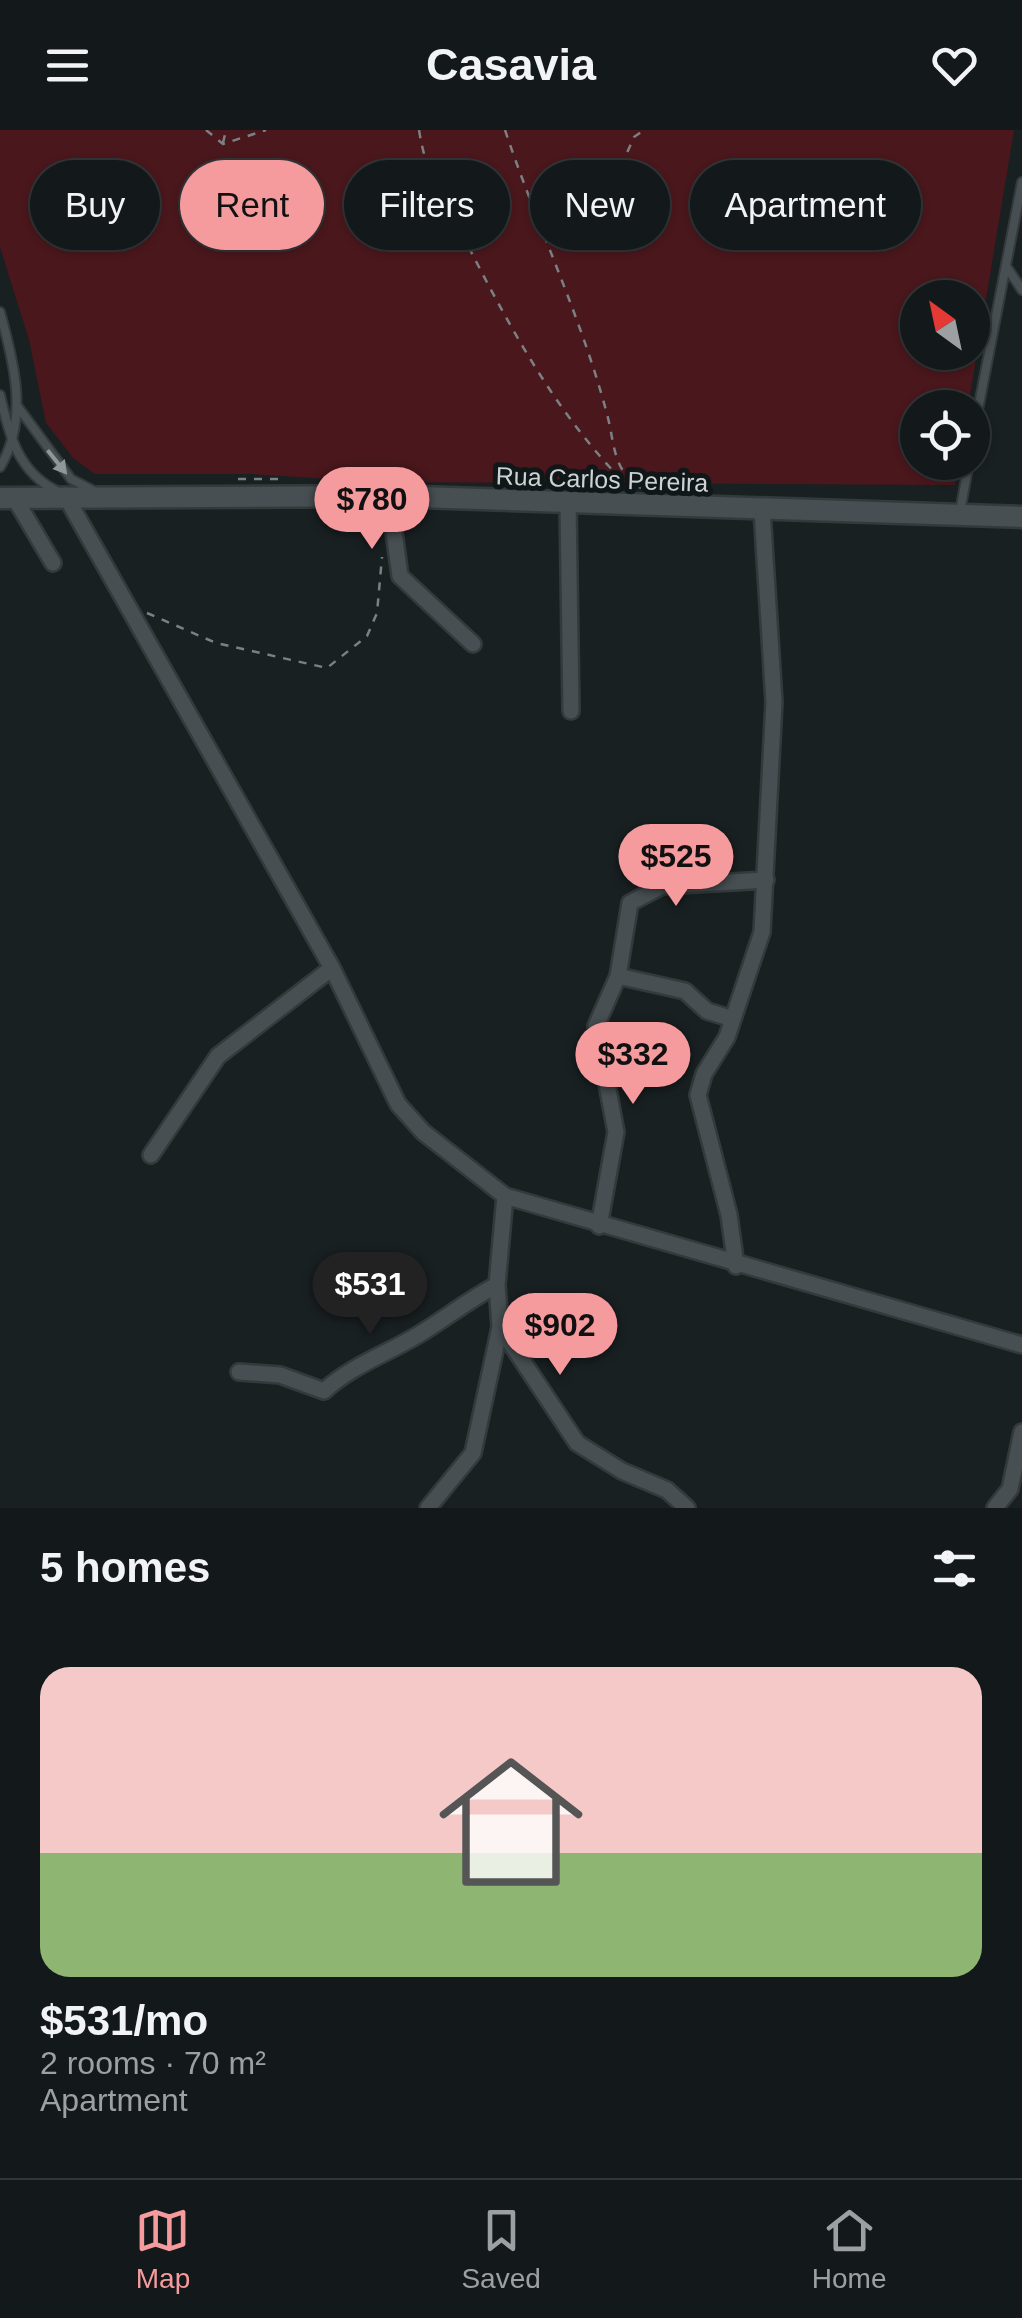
<!DOCTYPE html>
<html lang="en">
<head>
<meta charset="utf-8">
<style>
	:root { --surface:#13181a; --page:#1c2123; --text:#f1f3f6; --muted:#9da0a2; --line:#323739; --accent:#f59b9e }
	body { margin:0; font-family:Helvetica,sans-serif; background:var(--page); color:var(--text); height:100vh; display:flex; flex-direction:column; font-size:38px; white-space:nowrap }
	* { box-sizing:border-box; margin:0 }
	p { font-size:32px; color:var(--muted) }
	.icon { flex:none; width:55px; height:55px; fill:none; stroke:currentColor; stroke-width:2; stroke-linecap:round; stroke-linejoin:round }
	.map { position:relative; height:1378px; overflow:hidden }
	.panel { display:flex; flex-direction:column; background:var(--surface); flex:1 }
	.panel>* { flex:none }
	.hud { position:absolute; left:30px; top:30px; width:962px; height:90px; display:flex; gap:20px }
	.needle { width:65px; rotate:327deg }
	.buttons { position:absolute; left:900px; top:150px; display:grid; gap:20px }
	.buttons a { display:grid; place-items:center; width:90px; height:90px; border-radius:50%; background:var(--surface); box-shadow:0 2px 8px #0004,0 0 0 2px var(--line); font-size:50px }
	.price { position:absolute; translate:-50% -85px; padding:0 22px; border-radius:35px; background:var(--accent); color:#111; font-size:32px; line-height:65px; filter:drop-shadow(0 2px 5px #0008) }
	.price::after { content:''; position:absolute; left:50%; top:60px; width:30px; height:22px; margin-left:-15px; background:inherit; clip-path:polygon(0 0,100% 0,50% 100%) }
	.price.selected { background:#222; color:#fff }
	ul { padding:0; list-style:none }
	li { display:grid; align-content:center; gap:20px; height:530px; padding:0 40px }
	li span { display:grid; place-items:center; height:310px; border-radius:30px; color:#555 }
	li>.icon { margin-inline-start:auto }
	span .icon { width:180px; height:180px; fill:#fffc; stroke-width:1 }
	li b { font-size:42px }
	h2 { display:flex; justify-content:space-between; align-items:center; height:120px; padding:0 40px; font-size:42px }
	.chip { padding:0 35px; border-radius:45px; background:var(--surface); box-shadow:0 2px 8px #0004,0 0 0 2px var(--line); font-size:35px; line-height:90px }
	.chip.selected { background:var(--accent); color:#111 }
	header { display:flex; justify-content:space-between; align-items:center; height:130px; padding:0 40px; background:var(--surface); font-size:45px; font-weight:800 }
	.tab-bar { display:flex; justify-content:space-around; align-items:center; height:140px; border-top:2px solid var(--line); background:var(--surface); font-size:28px; color:var(--muted) }
	.tab-bar a { display:grid; justify-items:center; gap:5px }
	.tab-bar .selected { color:var(--accent) }
	.map>svg:first-child { display:block }
	.grass { fill:#49171c; fill-rule:evenodd }
	.lines { fill:none; stroke-linecap:round; stroke-linejoin:round }
	.service-casing { stroke:#343a3c; stroke-width:12 }
	.minor-casing { stroke:#343a3c; stroke-width:20 }
	.secondary-casing { stroke:#343a3c; stroke-width:25 }
	.path { stroke:#7b8183; stroke-width:2.5; stroke-dasharray:8 8; stroke-linecap:butt }
	.service { stroke:#474f52; stroke-width:8 }
	.minor { stroke:#474f52; stroke-width:15 }
	.secondary { stroke:#474f52; stroke-width:20 }
	.oneway { fill:#919799 }
	.labels { text-anchor:middle; stroke-width:10; stroke-linejoin:round; paint-order:stroke }
	.street-label { font-size:25px; fill:#cdd2d3; stroke:#101719 }
</style>
</head>
<body>
<header><svg class="icon" aria-label="menu" viewBox="0 0 24 24"><path d="M4 6h16M4 12h16M4 18h16"/></svg>Casavia<svg class="icon" aria-label="heart" viewBox="0 0 24 24"><path d="M12 20l-8-8c-3-5 5-10 8-4 3-6 11-1 8 4z"/></svg></header>
<div class="map">
<svg width="1022" height="1378" viewBox="0 0 1022 1378">
	<rect width="100%" height="100%" fill="#192022"/>
	<path class="grass" d="M0 0H1014L968 277 918 278V332L959 333 955 355 375 352 251 344H95L74 329 46 293 29 210 0 117ZM918 168H972V222H918Z"/>
	<g class="lines">
		<defs>
			<path id="service" d="M1008 139 1022 160
				M0 182C14 232 29 290 0 337
				M0 265C9 305 18 342 57 361
				M18 277 71 349 94 361
				M972 311 1022 52
				M960 382 969 332"/>
			<path id="minor" d="M65 365 332 838 398 974 423 1002 505 1066 1022 1215
				M389 366 400 446 473 514
				M14 367 53 433
				M568 373 571 581
				M618 846 685 861 707 881 733 889
				M151 1025 218 926 332 838
				M505 1066 497 1155 500 1197 577 1313 622 1341 667 1360 687 1378
				M599 1096 616 1002 596 896 618 846 630 773 662 756 766 750
				M736 1136 729 1085 698 965 704 944 727 907 762 802 774 572 762 380
				M239 1242 280 1245 324 1261C349 1237 388 1223 418 1205 445 1189 468 1170 497 1155
				M428 1378 473 1323 500 1197
				M995 1378 1010 1359 1022 1302"/>
			<path id="secondary" d="M0 368 389 366 1022 387"/>
		</defs>
		<use href="#service" class="service-casing"/>
		<use href="#minor" class="minor-casing"/>
		<use href="#secondary" class="secondary-casing"/>
		<path class="path" d="M206 0 223 14 266 0
			M419 0C427 49 441 64 463 106 506 190 552 277 618 346L625 348
			M505 0C537 96 581 186 607 284 615 314 612 340 641 358
			M223 13 226 0
			M608 66 634 7 644 0
			M238 349H280
			M147 483 216 513 327 538 367 506 377 483 382 427"/>
		<use href="#service" class="service"/>
		<use href="#minor" class="minor"/>
		<use href="#secondary" class="secondary"/>
	</g>
	<defs><path id="oneway-solid" d="M-6-.8H1V-3.2L6.5 0L1 3.2V.8H-6Z" transform="scale(2.5)"/></defs>
	<use class="oneway" href="#oneway-solid" transform="translate(57 332) rotate(51)"/>
	<g class="labels">
		<g class="street-label">
			<text transform="translate(602 349) rotate(2)" y="9">Rua Carlos Pereira</text>
		</g>
	</g>
</svg>
<div class="buttons">
<a><svg class="needle" viewBox="-14 -14 28 28"><path d="M0-13l5 13h-10z" fill="#e53935"/><path d="M0 13l5-13h-10z" fill="#9da0a2"/></svg></a>
<a><svg class="icon" aria-label="locate" viewBox="0 0 24 24"><circle cx="12" cy="12" r="6"/><path d="M12 2v4M12 18v4M2 12h4M18 12h4"/></svg></a>
</div>
<b class="price" style="left:372px;top:422px">$780</b>
<b class="price" style="left:676px;top:779px">$525</b>
<b class="price" style="left:633px;top:977px">$332</b>
<b class="price selected" style="left:370px;top:1207px">$531</b>
<b class="price" style="left:560px;top:1248px">$902</b>
<div class="hud">
<a class="chip">Buy</a>
<a class="chip selected">Rent</a>
<a class="chip">Filters</a>
<a class="chip">New</a>
<a class="chip">Apartment</a>
</div>
</div>
<section class="panel">
<h2>5 homes<svg class="icon" aria-label="filters" viewBox="0 0 24 24"><path d="M4 7h16M4 17h16"/><circle cx="9" cy="7" r="2"/><circle cx="15" cy="17" r="2"/></svg></h2>
<ul>
<li><span style="background:linear-gradient(#f6c9c9 60%,#8fb573 0)"><svg class="icon" aria-label="home" viewBox="0 0 24 24"><path d="M3 11l9-7 9 7M6 9v11h12V9"/></svg></span><div><b>$531/mo</b><p>2 rooms · 70 m²</p><p>Apartment</p></div></li>
</ul>
</section>
<nav class="tab-bar">
<a class="selected"><svg class="icon" aria-label="map" viewBox="0 0 24 24"><path d="M3 6l6-2 6 2 6-2v14l-6 2-6-2-6 2zM9 4v14M15 6v14"/></svg>Map</a>
<a><svg class="icon" aria-label="saved" viewBox="0 0 24 24"><path d="M7 4h10v16l-5-4-5 4z"/></svg>Saved</a>
<a><svg class="icon" aria-label="home" viewBox="0 0 24 24"><path d="M3 11l9-7 9 7M6 9v11h12V9"/></svg>Home</a>
</nav>
</body>
</html>
